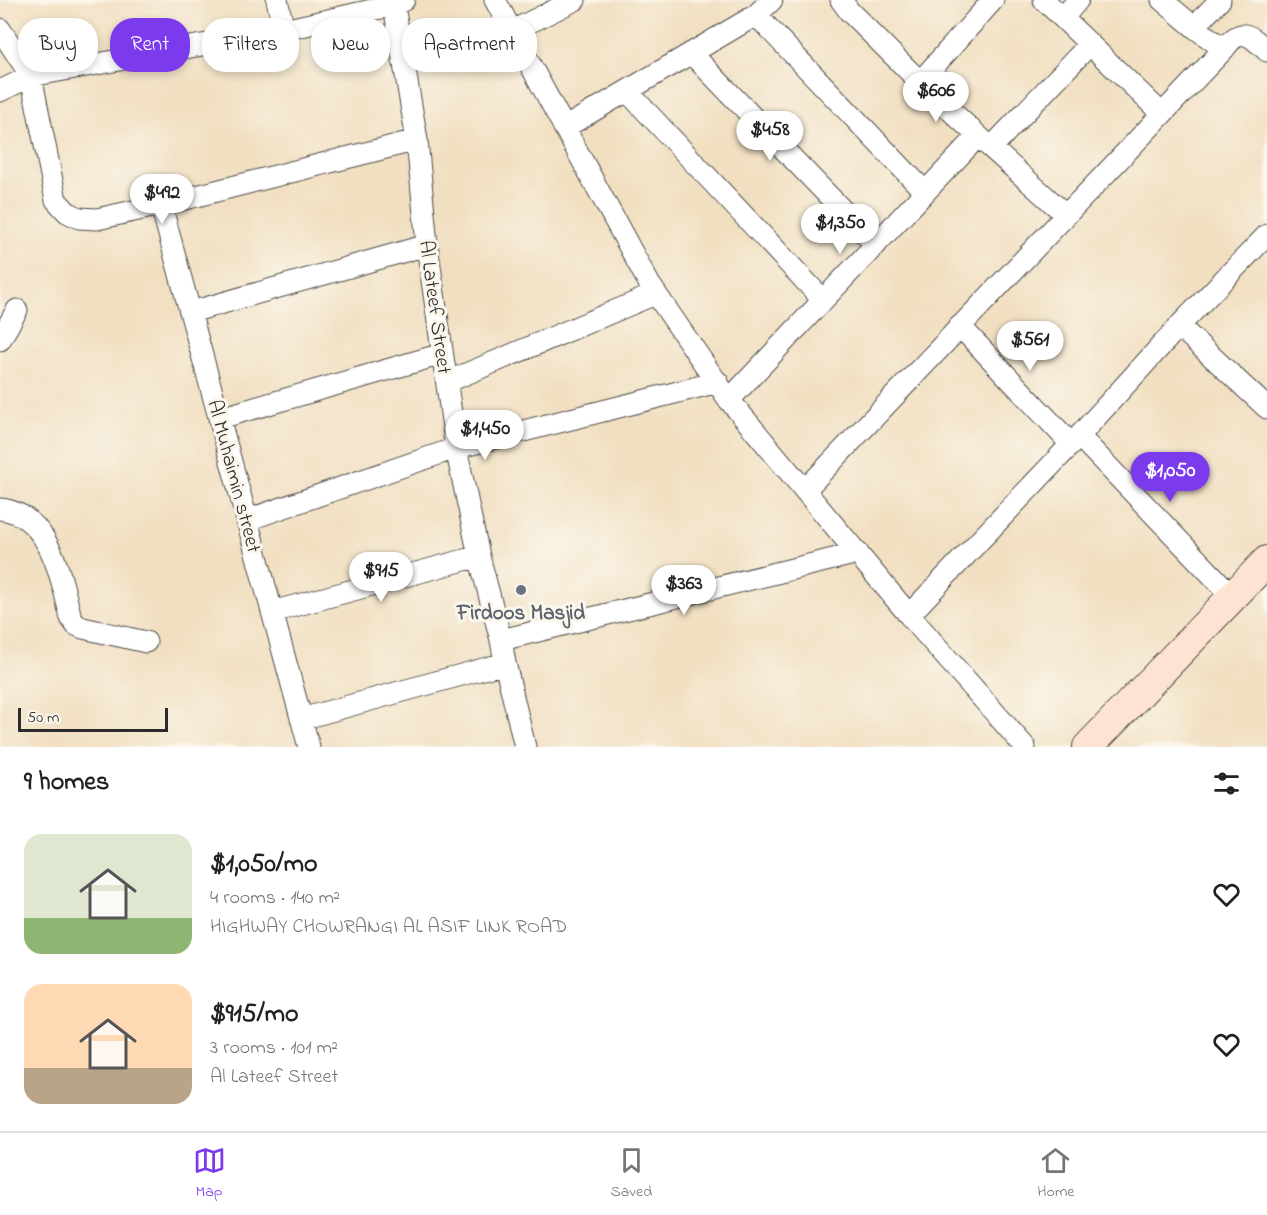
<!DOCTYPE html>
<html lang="en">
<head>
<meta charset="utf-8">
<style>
	:root { --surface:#fff; --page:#f2f2f2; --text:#222; --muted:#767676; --line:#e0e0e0; --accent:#7c3aed }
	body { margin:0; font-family:"Indie Flower",sans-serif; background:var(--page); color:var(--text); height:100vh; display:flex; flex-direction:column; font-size:22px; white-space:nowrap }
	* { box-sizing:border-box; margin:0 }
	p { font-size:20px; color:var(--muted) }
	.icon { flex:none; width:33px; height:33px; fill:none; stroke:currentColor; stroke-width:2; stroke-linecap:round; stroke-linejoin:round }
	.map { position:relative; height:747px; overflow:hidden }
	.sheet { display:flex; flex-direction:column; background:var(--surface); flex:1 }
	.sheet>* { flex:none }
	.guide { position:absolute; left:18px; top:18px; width:600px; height:54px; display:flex; gap:12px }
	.scale { position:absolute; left:18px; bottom:15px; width:150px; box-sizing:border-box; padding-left:6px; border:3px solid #2b2b2b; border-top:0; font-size:16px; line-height:21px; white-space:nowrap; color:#2b2b2b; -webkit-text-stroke:4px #fbf7ec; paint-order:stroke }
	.price { position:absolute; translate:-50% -51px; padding:0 14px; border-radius:21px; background:#fff; color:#222; font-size:20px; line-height:39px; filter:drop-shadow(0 2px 3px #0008) }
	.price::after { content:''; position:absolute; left:50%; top:36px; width:18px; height:14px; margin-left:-9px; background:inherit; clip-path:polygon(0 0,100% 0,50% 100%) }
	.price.active { background:var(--accent); color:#fff }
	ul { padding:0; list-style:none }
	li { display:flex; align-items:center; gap:18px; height:150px; padding:0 24px }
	li span { display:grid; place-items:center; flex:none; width:168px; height:120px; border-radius:18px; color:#555 }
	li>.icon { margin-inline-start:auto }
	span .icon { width:72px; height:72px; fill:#fffc; stroke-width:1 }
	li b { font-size:26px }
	h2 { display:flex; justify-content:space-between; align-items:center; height:72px; padding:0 24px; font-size:26px }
	.chip { padding:0 21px; border-radius:24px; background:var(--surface); box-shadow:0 3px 9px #0003; font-size:21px; line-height:54px }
	.chip.active { background:var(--accent); color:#fff }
	.menu { display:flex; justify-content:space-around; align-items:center; height:84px; border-top:2px solid var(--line); background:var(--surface); font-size:16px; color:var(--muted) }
	.menu a { display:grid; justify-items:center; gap:3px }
	.menu .active { color:var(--accent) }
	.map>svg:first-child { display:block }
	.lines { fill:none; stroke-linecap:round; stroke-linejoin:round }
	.street-casing { stroke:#494642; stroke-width:23 }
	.secondary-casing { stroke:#494642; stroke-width:32 }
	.street { stroke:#fff; stroke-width:21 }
	.secondary { stroke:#fee3d2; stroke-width:30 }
	.worship-dot { fill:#6b7280; stroke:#fbf7ec; stroke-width:2 }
	.labels { text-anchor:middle; stroke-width:6; stroke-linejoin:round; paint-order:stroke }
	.street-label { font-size:21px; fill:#2b2b2b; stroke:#fbf7ec }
	.worship-label { font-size:21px; font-weight:bold; fill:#5b616d; stroke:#fbf7ec }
</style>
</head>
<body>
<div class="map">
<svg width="1267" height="747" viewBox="0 0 1267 747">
	<rect width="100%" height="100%" fill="#fbf7ec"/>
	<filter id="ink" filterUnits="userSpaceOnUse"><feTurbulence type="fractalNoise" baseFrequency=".0167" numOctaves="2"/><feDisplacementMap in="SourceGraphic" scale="12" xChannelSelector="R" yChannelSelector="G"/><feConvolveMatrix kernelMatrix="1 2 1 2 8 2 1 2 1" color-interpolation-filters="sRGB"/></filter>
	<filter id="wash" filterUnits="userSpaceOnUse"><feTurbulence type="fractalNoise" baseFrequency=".008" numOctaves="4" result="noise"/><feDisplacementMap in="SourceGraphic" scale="24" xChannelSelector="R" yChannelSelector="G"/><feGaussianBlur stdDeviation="1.35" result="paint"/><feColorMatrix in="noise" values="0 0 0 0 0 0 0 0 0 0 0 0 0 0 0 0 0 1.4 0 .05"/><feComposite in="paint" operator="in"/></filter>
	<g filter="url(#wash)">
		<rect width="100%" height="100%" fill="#f1dfc1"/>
	</g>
	<g filter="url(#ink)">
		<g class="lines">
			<defs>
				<path id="street" d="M277 0 284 30
					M393 0 417 140 427 245 456 448 479 556 501 640 505 663 525 747
					M495 0 650 285 729 400 909 615 1025 747
					M841 0 849 11 920 82 978 136 1066 215
					M1044 0 1162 114
					M1162 0 1194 27 1224 49
					M756 15 925 192
					M1063 18 1078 0
					M1194 27 1220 0
					M0 29 31 76 56 200 67 212 79 218 97 219 161 205 417 140
					M512 31 575 0
					M691 53 876 245
					M920 82 993 0
					M0 91 31 76 284 30 394 5 404 0
					M627 91 823 300
					M564 128 756 15 772 0
					M991 148 1090 44
					M161 205 309 747
					M191 312 427 245
					M960 326 1071 444
					M1179 326 1267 408
					M0 340 17 310
					M447 382 655 294
					M729 400 978 136
					M220 418 442 354
					M1079 436 1233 597
					M805 490 1224 49C1241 26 1249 34 1267 51
					M0 509C50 514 61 578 71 618L76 625 83 628 146 642
					M247 520 456 448 718 382
					M272 612 479 556
					M909 615 1079 436 1179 326 1267 235
					M501 640 858 553
					M301 719 505 663"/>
				<path id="secondary" d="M1088 747 1267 561"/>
			</defs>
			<use href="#street" class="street-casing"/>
			<use href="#secondary" class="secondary-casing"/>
			<use href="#street" class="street"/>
			<use href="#secondary" class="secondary"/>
		</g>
	</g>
	<circle class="worship-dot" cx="521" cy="590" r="6"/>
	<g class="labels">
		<g class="street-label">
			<text transform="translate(436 307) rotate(82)" y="7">Al Lateef Street</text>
			<text transform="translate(235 476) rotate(75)" y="7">Al Muhaimin street</text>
		</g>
		<g class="worship-label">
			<text x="521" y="619">Firdoos Masjid</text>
		</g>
	</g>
</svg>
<div class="scale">50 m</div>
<b class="price" style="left:936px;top:123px">$606</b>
<b class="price" style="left:770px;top:162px">$458</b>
<b class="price" style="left:162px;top:225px">$492</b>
<b class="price" style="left:840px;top:255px">$1,350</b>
<b class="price" style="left:1030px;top:372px">$561</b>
<b class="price" style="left:485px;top:461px">$1,450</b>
<b class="price active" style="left:1170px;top:503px">$1,050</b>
<b class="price" style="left:381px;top:603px">$915</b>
<b class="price" style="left:684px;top:616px">$363</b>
<div class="guide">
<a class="chip">Buy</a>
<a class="chip active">Rent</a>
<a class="chip">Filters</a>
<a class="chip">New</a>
<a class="chip">Apartment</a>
</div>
</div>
<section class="sheet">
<h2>9 homes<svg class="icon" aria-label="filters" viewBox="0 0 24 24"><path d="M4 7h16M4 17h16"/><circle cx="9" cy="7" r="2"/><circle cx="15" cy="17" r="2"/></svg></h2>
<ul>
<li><span style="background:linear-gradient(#dfe7d0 70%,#8fb573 0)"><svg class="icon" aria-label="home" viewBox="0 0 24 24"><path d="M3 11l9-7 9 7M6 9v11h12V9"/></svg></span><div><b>$1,050/mo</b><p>4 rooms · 140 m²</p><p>HIGHWAY CHOWRANGI AL ASIF LINK ROAD</p></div><svg class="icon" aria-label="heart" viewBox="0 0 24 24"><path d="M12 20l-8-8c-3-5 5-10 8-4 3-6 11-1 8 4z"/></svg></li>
<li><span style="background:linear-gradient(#ffd9b3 70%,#b9a48a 0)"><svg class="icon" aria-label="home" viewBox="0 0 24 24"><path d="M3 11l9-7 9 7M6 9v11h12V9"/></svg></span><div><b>$915/mo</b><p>3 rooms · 101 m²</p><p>Al Lateef Street</p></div><svg class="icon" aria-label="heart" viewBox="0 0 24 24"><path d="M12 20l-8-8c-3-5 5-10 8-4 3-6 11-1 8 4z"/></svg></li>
</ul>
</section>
<nav class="menu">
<a class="active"><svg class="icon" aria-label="map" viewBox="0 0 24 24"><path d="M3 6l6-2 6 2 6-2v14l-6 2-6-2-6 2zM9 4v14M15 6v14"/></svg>Map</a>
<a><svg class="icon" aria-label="saved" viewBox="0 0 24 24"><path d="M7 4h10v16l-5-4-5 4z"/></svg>Saved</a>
<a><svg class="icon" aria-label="home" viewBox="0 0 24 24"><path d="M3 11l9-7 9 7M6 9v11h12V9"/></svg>Home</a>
</nav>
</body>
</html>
